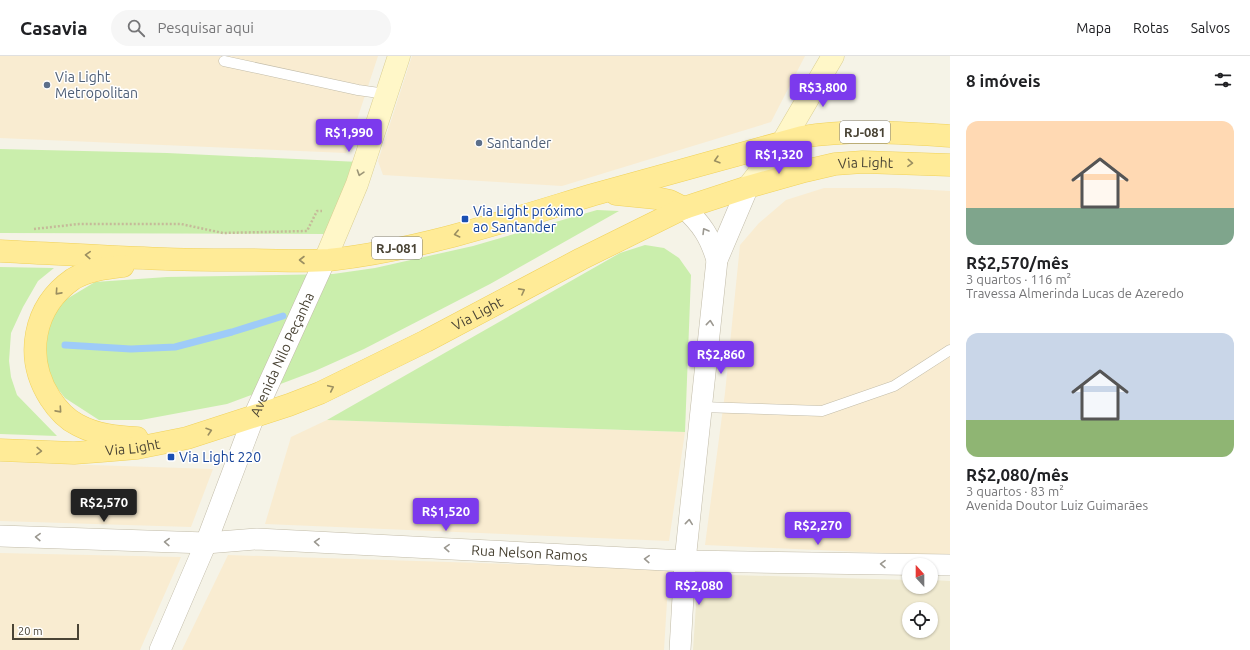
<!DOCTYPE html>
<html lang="pt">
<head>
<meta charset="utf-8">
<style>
	:root { --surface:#fff; --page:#f6f6f6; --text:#202124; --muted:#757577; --line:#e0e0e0; --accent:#7c3aed }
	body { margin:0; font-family:Ubuntu,sans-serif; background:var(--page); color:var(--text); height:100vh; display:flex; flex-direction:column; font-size:15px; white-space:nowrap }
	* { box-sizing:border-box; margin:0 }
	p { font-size:13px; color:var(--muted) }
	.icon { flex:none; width:22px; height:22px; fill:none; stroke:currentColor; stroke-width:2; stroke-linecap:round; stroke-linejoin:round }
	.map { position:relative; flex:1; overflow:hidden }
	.drawer { display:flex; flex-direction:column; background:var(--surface); width:300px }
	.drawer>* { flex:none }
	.needle { width:26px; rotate:339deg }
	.controls { position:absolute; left:902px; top:502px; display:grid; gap:8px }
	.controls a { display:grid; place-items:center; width:36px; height:36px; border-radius:50%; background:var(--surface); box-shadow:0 1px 3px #0004; font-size:20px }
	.scale { position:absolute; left:12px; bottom:10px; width:67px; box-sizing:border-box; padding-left:4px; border:2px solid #4a4435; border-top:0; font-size:11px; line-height:14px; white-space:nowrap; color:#4a4435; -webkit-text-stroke:3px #fff; paint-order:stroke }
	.price { position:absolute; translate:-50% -34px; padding:0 9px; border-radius:4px; background:var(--accent); color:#fff; font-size:13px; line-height:26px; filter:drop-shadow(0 1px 2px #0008) }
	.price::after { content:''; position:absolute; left:50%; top:24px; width:12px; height:9px; margin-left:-6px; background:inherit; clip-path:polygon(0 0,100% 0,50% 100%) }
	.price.active { background:#222; color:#fff }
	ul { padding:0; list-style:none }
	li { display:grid; align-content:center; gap:8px; height:212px; padding:0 16px }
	li span { display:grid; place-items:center; height:124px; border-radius:12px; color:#555 }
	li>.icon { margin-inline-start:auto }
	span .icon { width:72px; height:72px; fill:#fffc; stroke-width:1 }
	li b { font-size:17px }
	h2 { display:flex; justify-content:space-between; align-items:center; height:48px; padding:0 16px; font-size:17px }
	header { display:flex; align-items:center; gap:24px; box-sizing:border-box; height:56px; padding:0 20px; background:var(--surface); border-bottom:1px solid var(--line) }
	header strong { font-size:19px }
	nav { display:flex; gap:22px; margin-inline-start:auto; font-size:14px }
	.search { width:280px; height:36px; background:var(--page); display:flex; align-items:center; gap:10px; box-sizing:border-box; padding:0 14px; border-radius:22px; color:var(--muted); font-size:15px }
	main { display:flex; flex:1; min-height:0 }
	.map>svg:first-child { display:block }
	.commercial { fill:#f9ecd1 }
	.education { fill:#f0ead0; fill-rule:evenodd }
	.green { fill:#caeeac }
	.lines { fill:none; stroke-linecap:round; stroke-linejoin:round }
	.stream { stroke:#9ecbf8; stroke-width:7 }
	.lane-casing { stroke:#c2bca9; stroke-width:11 }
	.street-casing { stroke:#c2bca9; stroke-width:22 }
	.secondary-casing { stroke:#dace93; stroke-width:23 }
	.primary-casing { stroke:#f0d25b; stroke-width:23 }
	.path { stroke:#c5ba99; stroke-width:2.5; stroke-dasharray:2 2; stroke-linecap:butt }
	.lane { stroke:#fff; stroke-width:10 }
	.street { stroke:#fff; stroke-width:21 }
	.secondary { stroke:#fff7c8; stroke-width:22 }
	.primary { stroke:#ffeb97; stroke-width:22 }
	.oneway { stroke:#9b8f61 }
	.oneway2 { stroke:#9b9577 }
	.oneway3 { stroke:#9b9890 }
	.service-dot { fill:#5c6f8a; stroke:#fff; stroke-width:1.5 }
	.transit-dot { fill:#1a4fb4; stroke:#fff; stroke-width:1.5 }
	.labels { text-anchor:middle; stroke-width:3; stroke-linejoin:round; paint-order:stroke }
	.shield { fill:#fff; stroke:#807c72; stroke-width:1 }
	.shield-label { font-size:13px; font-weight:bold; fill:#4a4435 }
	.service-label { font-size:14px; fill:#4e5e75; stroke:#fff; text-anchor:start }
	.street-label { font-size:14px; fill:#4a4435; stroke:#fff }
	.transit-label { font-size:14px; fill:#164399; stroke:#fff; text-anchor:start }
</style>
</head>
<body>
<header>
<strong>Casavia</strong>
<div class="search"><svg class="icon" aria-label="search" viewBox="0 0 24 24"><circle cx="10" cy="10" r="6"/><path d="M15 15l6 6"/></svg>Pesquisar aqui</div>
<nav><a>Mapa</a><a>Rotas</a><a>Salvos</a></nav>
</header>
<main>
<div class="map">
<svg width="950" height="594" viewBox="0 0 950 594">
	<rect width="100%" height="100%" fill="#f5f3e7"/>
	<path class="commercial" d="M0 0H378L346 97 0 82Z
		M412 0H805L771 66 562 130 383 119 378 105Z
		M824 132H895L950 135V500L705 489 725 337 740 189 759 167 786 144Z
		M327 364 685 376 669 485 265 468 291 381Z
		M0 406 213 413 191 471 0 465Z
		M0 497 181 501 140 594H0Z
		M228 499 669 513 664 594H182Z"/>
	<path class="education" d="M698 518 909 524V531H931V524L950 525V594H693ZM909 553H931V575H909Z"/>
	<path class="green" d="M0 93 167 97 359 106 327 178 0 177Z
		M597 154 619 155 490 228 364 293 315 315 227 348 141 364H99L65 342 54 328 44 306 46 278 56 255 65 244 95 226 167 221 333 218 375 212 473 190Z
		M645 189 664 192 679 202 691 219 685 376 327 364 620 197Z
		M0 211 54 212 38 225 23 251 11 277 9 305 11 321 17 339 57 380 0 378Z"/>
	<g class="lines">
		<path class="stream" d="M65 289 131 293 175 291 232 276 283 260"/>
		<defs>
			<path id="lane" d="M224 5 358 34 386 38
				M701 351 822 355 894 330 950 294"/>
			<g id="street">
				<path d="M684 152C702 168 710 181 717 204"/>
				<path id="s1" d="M0 480 206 487 257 483 685 505 950 509"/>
				<path id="s2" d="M160 594 206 487 254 360 325 204"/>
				<path d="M680 594 685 505 717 204 748 131"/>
			</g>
			<path id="secondary" d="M748 131 782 87 833 0
				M325 204 357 128 399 0"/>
			<g id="primary">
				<path d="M616 138 656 142 670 145 684 152"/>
				<path d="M0 195C83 199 167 205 251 204 276 204 303 206 329 204 419 194 506 165 592 139 662 119 732 101 802 81 851 73 901 77 950 80"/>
				<path d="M123 210C106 212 88 214 73 223 33 251 24 301 50 342 57 353 66 363 78 369 97 379 116 381 137 382"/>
				<path id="s3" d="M0 394 74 397 101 395 137 392 187 382 289 349 320 337 426 285 581 203 684 152 748 131 805 115 835 108 863 106 950 109"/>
			</g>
		</defs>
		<use href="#lane" class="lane-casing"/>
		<use href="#street" class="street-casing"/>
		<use href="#secondary" class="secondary-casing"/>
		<use href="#primary" class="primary-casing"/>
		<path class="path" d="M34 173 79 168H181L223 177 307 175 317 155H322"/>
		<use href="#lane" class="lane"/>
		<use href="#street" class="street"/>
		<use href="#secondary" class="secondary"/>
		<use href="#primary" class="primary"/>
	</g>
	<defs><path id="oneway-chevron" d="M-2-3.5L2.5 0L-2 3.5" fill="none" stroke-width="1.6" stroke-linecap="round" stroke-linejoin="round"/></defs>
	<g class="oneway">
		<use href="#oneway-chevron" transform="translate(717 104) rotate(164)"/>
		<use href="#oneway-chevron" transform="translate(910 107) rotate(3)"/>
		<use href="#oneway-chevron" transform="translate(457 178) rotate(167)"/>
		<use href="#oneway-chevron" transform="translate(88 199) rotate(-177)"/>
		<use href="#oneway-chevron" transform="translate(302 204) rotate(180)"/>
		<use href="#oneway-chevron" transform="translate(522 235) rotate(-28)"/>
		<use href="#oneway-chevron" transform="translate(58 236) rotate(132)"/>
		<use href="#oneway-chevron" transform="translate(331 332) rotate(-25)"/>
		<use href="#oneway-chevron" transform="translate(59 354) rotate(48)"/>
		<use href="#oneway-chevron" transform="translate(209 375) rotate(-18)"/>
		<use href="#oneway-chevron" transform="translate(39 395) rotate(2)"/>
	</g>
	<use class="oneway2" href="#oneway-chevron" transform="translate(360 117) rotate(108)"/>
	<g class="oneway3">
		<use href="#oneway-chevron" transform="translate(705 175) rotate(-121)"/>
		<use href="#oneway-chevron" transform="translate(710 267) rotate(-84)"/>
		<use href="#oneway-chevron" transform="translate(689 466) rotate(-84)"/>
		<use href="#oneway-chevron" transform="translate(38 481) rotate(-178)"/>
		<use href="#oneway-chevron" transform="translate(167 486) rotate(-178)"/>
		<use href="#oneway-chevron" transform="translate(317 486) rotate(-177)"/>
		<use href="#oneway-chevron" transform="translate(447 492) rotate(-177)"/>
		<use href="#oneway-chevron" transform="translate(647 503) rotate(-177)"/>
		<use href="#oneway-chevron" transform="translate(883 508) rotate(-179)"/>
	</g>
	<g class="service-dot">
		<circle cx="47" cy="29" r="4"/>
		<circle cx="479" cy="87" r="4"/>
	</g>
	<g class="transit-dot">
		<rect x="461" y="159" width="8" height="8" rx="2"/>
		<rect x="167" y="397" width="8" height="8" rx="2"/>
	</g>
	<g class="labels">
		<g class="shield">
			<rect x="840" y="65" width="50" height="22" rx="3"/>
			<rect x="372" y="181" width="50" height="22" rx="3"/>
		</g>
		<g class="shield-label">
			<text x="865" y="81">RJ-081</text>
			<text x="397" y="197">RJ-081</text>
		</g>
		<g class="service-label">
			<text x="55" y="26">Via Light<tspan x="55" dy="16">Metropolitan</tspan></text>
			<text x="487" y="92">Santander</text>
		</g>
		<g class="street-label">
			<text dy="5" stroke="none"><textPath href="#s3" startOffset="925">Via Light</textPath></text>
			<text dy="5" stroke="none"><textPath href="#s3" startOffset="505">Via Light</textPath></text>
			<text dy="5" stroke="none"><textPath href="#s2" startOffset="320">Avenida Nilo Peçanha</textPath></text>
			<text dy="5" stroke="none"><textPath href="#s3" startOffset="133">Via Light</textPath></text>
			<text dy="5" stroke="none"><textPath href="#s1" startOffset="530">Rua Nelson Ramos</textPath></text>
		</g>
		<g class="transit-label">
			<text x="473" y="160">Via Light próximo<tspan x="473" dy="16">ao Santander</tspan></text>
			<text x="179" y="406">Via Light 220</text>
		</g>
	</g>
</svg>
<div class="controls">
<a><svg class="needle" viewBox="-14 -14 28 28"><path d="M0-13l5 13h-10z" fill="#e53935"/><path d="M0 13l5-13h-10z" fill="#757577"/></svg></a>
<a><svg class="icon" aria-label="locate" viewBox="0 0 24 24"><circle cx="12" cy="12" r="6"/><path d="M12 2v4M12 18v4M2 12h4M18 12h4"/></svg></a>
</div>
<div class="scale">20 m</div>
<b class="price" style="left:823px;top:52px">R$3,800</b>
<b class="price" style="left:349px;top:97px">R$1,990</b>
<b class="price" style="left:779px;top:119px">R$1,320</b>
<b class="price" style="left:721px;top:319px">R$2,860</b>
<b class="price active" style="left:104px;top:467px">R$2,570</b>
<b class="price" style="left:446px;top:476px">R$1,520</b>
<b class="price" style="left:818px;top:490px">R$2,270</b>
<b class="price" style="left:699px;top:550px">R$2,080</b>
</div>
<section class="drawer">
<h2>8 imóveis<svg class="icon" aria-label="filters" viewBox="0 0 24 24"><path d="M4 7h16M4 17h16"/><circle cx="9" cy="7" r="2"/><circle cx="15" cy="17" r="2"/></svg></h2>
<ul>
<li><span style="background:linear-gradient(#ffd9b3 70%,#7fa58c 0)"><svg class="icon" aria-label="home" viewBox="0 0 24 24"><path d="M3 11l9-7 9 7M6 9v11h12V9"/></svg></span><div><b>R$2,570/mês</b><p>3 quartos · 116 m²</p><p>Travessa Almerinda Lucas de Azeredo</p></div></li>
<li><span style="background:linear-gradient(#c9d6e8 70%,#8fb573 0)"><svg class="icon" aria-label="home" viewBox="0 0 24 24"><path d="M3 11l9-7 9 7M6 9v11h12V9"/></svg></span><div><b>R$2,080/mês</b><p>3 quartos · 83 m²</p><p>Avenida Doutor Luiz Guimarães</p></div></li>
</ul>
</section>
</main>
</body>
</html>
